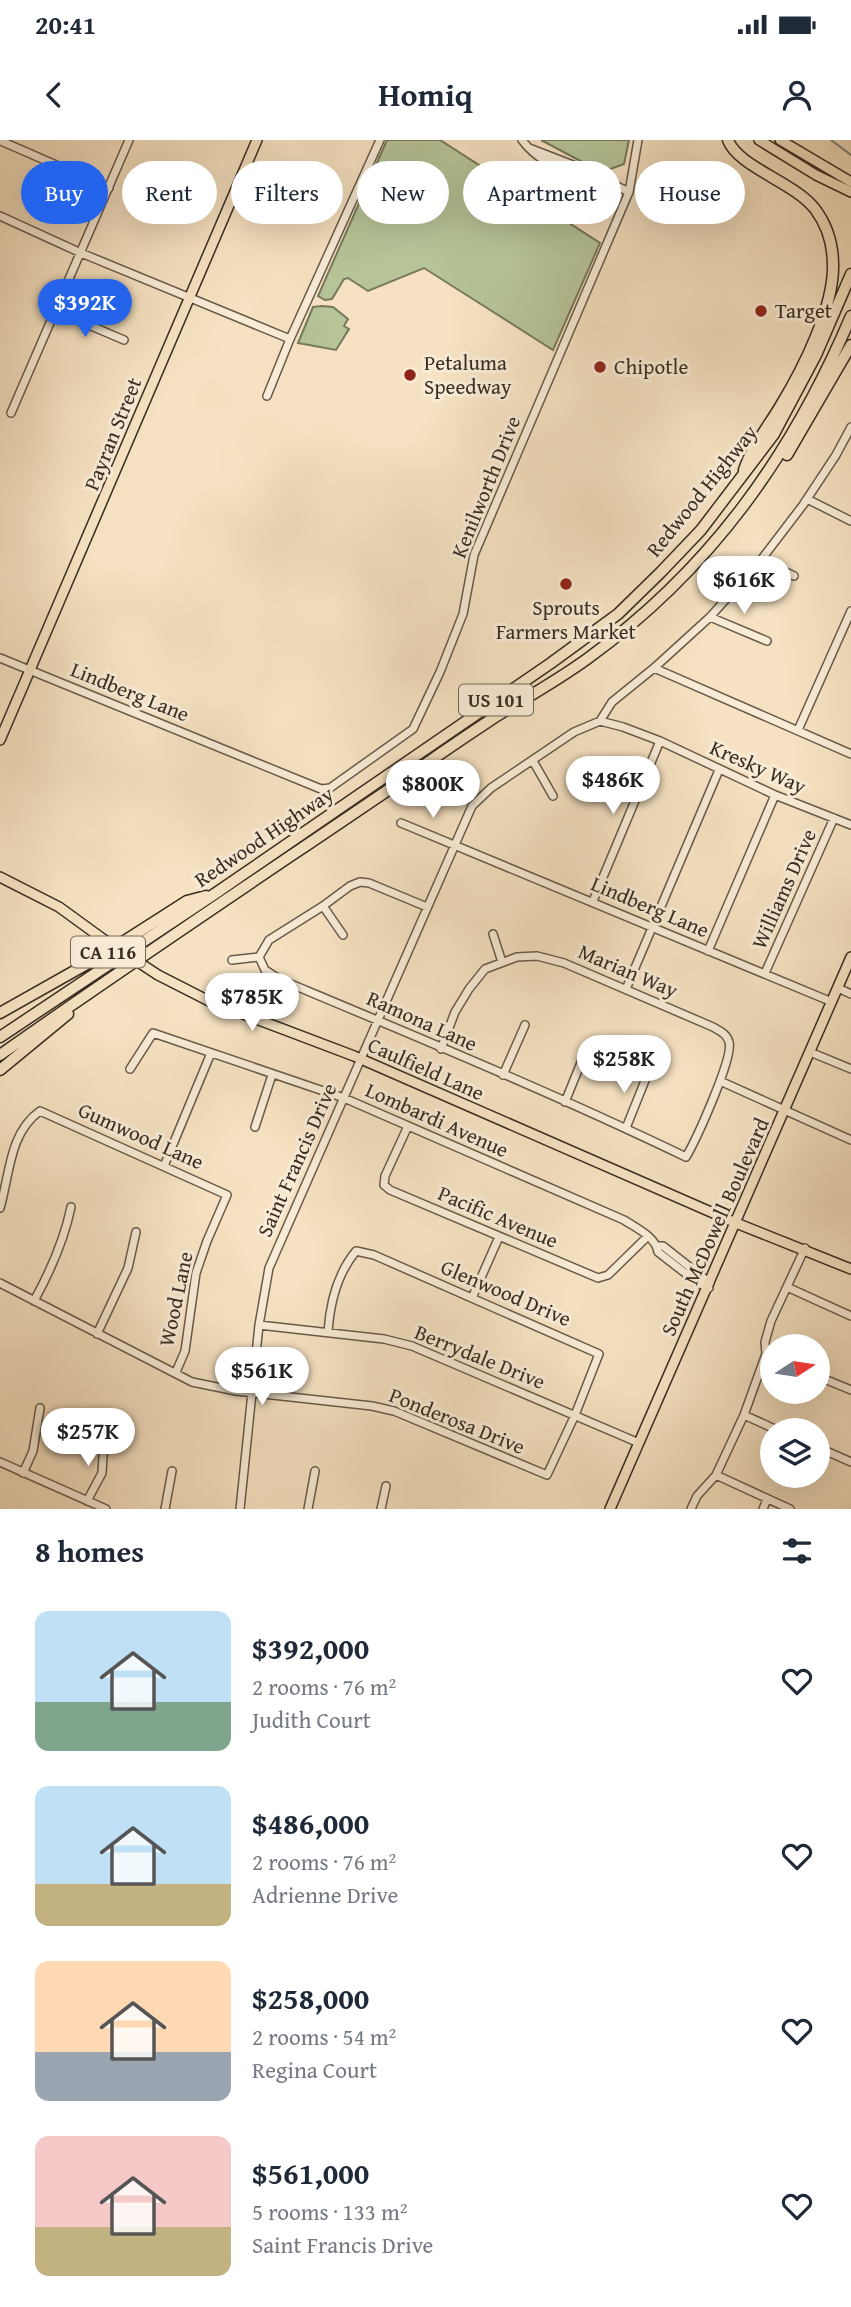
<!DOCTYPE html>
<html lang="en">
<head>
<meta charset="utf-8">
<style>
	:root { --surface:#fff; --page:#f2f2f3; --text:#1f2937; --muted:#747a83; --accent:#2563eb }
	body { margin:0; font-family:"Gentium Book Plus",serif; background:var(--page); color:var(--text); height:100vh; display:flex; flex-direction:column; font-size:26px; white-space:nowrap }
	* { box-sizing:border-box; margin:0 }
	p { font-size:23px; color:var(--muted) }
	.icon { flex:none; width:38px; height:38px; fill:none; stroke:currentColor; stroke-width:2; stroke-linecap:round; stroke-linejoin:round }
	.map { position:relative; height:1369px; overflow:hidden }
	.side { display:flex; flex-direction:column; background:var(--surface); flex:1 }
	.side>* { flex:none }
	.guide { position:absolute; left:21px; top:21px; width:810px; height:63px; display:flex; gap:14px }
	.needle { width:46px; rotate:78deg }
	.buttons { position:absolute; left:760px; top:1194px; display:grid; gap:14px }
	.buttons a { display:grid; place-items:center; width:70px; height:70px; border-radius:50%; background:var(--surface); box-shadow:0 7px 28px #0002; font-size:35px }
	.price { position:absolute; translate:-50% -60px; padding:0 16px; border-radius:24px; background:#fff; color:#222; font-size:23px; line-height:46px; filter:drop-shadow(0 2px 4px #0008) }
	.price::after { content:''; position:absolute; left:50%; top:42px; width:21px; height:16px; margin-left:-10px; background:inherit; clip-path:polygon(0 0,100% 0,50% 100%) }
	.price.on { background:var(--accent); color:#fff }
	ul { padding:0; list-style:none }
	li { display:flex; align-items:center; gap:21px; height:175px; padding:0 35px }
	li span { display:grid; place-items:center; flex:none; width:196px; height:140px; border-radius:14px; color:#555 }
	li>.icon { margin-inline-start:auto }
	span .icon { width:84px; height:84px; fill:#fffc; stroke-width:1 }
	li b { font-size:30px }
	h2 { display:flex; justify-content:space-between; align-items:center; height:84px; padding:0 35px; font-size:30px }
	.tag { padding:0 24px; border-radius:32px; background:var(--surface); box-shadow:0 7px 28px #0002; font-size:24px; line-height:63px }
	.tag.on { background:var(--accent); color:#fff }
	.status { display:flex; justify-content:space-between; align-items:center; height:49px; padding:0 35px; background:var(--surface); direction:ltr }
	.status svg { height:19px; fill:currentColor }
	header { display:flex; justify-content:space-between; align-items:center; height:91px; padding:0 35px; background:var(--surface); font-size:32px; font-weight:800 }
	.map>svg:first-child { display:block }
	.green { fill:#b6c498; stroke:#77785c; stroke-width:2 }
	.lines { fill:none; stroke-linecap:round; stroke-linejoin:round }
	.stream { stroke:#758479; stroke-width:2 }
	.minor-casing { stroke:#685a49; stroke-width:10 }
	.major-casing { stroke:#382c21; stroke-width:12 }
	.highway-casing { stroke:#382c21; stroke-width:13 }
	.minor { stroke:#f9ecd7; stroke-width:7 }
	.major { stroke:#f6e2c2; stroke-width:9 }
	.highway { stroke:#f6e2c2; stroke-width:10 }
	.major-bridge-casing { stroke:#382c21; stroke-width:12; stroke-linecap:butt }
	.major-bridge { stroke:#f6e2c2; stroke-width:9 }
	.poi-dot { fill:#8f2418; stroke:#f9ecd7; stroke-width:2.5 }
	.labels { text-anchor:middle; stroke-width:6; stroke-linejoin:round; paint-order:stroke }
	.shield { fill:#f9ecd7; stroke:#726658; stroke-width:2 }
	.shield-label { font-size:19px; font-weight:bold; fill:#382c21 }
	.poi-label { font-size:21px; fill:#382c21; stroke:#f9ecd7; text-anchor:start }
	.street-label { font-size:21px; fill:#382c21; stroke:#f9ecd7 }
</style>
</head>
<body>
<div class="status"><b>20:41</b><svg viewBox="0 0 49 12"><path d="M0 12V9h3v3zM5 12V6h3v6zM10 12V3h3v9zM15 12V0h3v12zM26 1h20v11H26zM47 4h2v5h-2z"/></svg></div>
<header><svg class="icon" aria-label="back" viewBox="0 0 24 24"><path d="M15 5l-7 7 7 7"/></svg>Homiq<svg class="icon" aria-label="person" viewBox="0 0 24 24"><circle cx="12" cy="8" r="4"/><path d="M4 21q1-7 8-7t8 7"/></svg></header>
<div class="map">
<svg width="851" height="1369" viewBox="0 0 851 1369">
	<rect width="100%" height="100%" fill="#f6e2c2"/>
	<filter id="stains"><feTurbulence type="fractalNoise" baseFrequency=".00286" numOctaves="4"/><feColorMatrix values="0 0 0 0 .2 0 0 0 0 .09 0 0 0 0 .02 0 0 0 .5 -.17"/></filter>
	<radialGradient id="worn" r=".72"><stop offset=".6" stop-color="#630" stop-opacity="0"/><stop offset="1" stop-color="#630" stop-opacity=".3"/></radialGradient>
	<path class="green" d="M387 0H440L600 103 553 210 424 128 368 151 348 138 344 139 332 159 325 160 318 156Z
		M541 0H629L624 24 608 30 586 24Z
		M322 166 333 167 348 179 344 186 349 189 336 210 298 203 313 167Z"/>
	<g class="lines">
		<path class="stream" d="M831 0 851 15"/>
		<defs>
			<path id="minor" d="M522 0C533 15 559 34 579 30
				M1 1 109 48
				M529 8 573 25 629 52
				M0 76 81 113 290 199
				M56 171 124 200
				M267 256 290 199 380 0
				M11 273 129 0
				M807 359 851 381
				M761 420 794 436
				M710 477 767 501
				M0 518 321 649 330 648 413 589 440 532 463 474 474 415 629 52 638 0
				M654 528 851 614
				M600 581 612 562 654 528 710 477 761 420 803 365 836 315 851 287
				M798 590 851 471
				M533 621 553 656
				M401 683 832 862
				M593 761 660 601
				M323 766 343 795
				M493 794 502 822
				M708 811 775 655
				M259 817 265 830 279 839C415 896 553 953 686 1017 696 1000 734 917 729 902 727 894 720 891 713 887L564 823 537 816 517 817 485 829 469 849 455 872 441 909
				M259 817 269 800 323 766 350 746 360 742 369 743 427 767
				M232 820 259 817
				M765 833 834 678
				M838 848 851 854
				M626 849 719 630
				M810 912 851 929
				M130 929 153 893 344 958 624 1080C636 1088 656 1097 658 1112L698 1143 709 1148
				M503 935 525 885
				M720 941 851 1000
				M565 962 587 908
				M408 986 385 1036 384 1045 390 1050 598 1138 608 1135 648 1096
				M255 987 272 935
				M626 988 648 933
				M164 1026 211 913
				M0 1068C10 1034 9 993 40 971L227 1055 207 1101 196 1133 185 1211 176 1232
				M658 1106H663L710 1143
				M0 1143 192 1242 236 1251 372 1266 394 1271 547 1335 575 1275 599 1214 374 1115 356 1111C337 1134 330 1162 328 1192
				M787 1147 851 1176
				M472 1158 499 1097
				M34 1161C51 1130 64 1101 71 1067
				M259 1185 384 1199 412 1206 639 1303
				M97 1194 128 1128 136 1092
				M817 1236 851 1250
				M744 1275 777 1290
				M817 1307 851 1322
				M0 1322 106 1369
				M23 1333 33 1311 40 1268
				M716 1335 790 1369
				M87 1361 102 1333 104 1300
				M165 1369 172 1331
				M240 1369 259 1185 269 1128 472 666 491 648 574 592 600 581 623 587 660 601 775 655 851 685
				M308 1369 315 1331
				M381 1369 386 1346
				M691 1369 697 1356 716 1335 744 1275 766 1214 765 1202 771 1181 805 1108
				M763 1369 767 1359"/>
			<path id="major" d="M759 0 816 35 851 52
				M780 0 851 42
				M0 600 257 0
				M0 737 59 767 103 799
				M158 835 209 861 354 916 736 1083 851 1129
				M610 1369 851 817"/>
			<path id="highway" d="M728 0C738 27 794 42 815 69 827 85 833 105 833 125 834 167 803 229 781 265 768 287 752 306 744 330
				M787 315 851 205
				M0 873 101 816 187 761 206 756
				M0 897 216 753 551 523 618 474 661 432 701 390 774 294 816 215 851 134
				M0 915C132 822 266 733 400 642 431 620 463 598 495 577 526 558 558 540 587 519 711 429 792 315 851 176
				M0 930 68 874"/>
		</defs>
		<use href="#minor" class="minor-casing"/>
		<use href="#major" class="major-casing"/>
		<use href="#highway" class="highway-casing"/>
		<use href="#minor" class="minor"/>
		<use href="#major" class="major"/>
		<use href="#highway" class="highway"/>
		<defs>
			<path id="major-bridge" d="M103 799 158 835"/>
		</defs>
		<use href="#major-bridge" class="major-bridge-casing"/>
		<use href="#major-bridge" class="major-bridge"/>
	</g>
	<g class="poi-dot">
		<circle cx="761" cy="171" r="7"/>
		<circle cx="600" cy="227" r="7"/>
		<circle cx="410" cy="235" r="7"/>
		<circle cx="566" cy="444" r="7"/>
	</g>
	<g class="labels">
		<g class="shield">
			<rect x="459" y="544.5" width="74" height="31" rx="5"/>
			<rect x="71" y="796.5" width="74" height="31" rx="5"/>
		</g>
		<g class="shield-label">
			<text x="496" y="567">US 101</text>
			<text x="108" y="819">CA 116</text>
		</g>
		<g class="poi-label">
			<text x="775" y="178">Target</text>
			<text x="424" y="230">Petaluma<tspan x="424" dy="24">Speedway</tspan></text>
			<text x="614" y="234">Chipotle</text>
			<text x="566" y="475" text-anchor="middle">Sprouts<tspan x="566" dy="24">Farmers Market</tspan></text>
		</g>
		<g class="street-label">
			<text transform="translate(113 294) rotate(-68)" y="7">Payran Street</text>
			<text transform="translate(486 347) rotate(-68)" y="7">Kenilworth Drive</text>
			<text transform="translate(702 351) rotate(-51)" y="7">Redwood Highway</text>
			<text transform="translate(130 552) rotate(22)" y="7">Lindberg Lane</text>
			<text transform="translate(758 627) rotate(24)" y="7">Kresky Way</text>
			<text transform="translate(264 697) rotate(-34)" y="7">Redwood Highway</text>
			<text transform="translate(784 749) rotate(-66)" y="7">Williams Drive</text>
			<text transform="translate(650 767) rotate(23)" y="7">Lindberg Lane</text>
			<text transform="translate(628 831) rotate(23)" y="7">Marian Way</text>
			<text transform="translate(422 881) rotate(24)" y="7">Ramona Lane</text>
			<text transform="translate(426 929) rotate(24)" y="7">Caulfield Lane</text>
			<text transform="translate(437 980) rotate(24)" y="7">Lombardi Avenue</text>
			<text transform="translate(141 996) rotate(24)" y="7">Gumwood Lane</text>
			<text transform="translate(297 1020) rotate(-66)" y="7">Saint Francis Drive</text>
			<text transform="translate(498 1077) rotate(23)" y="7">Pacific Avenue</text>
			<text transform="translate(715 1087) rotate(-66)" y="7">South McDowell Boulevard</text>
			<text transform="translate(506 1153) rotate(23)" y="7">Glenwood Drive</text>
			<text transform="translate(176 1159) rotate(-78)" y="7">Wood Lane</text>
			<text transform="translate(480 1217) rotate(22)" y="7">Berrydale Drive</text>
			<text transform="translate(457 1281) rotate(22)" y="7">Ponderosa Drive</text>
		</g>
	</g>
	<rect width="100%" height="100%" filter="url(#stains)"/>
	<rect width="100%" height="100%" fill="url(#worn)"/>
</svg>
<div class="buttons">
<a><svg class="needle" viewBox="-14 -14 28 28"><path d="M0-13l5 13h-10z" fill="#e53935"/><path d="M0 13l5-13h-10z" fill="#747a83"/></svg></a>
<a><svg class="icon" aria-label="layers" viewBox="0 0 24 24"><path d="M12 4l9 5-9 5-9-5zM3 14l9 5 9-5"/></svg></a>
</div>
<b class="price on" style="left:85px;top:199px">$392K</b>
<b class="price" style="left:744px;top:476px">$616K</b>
<b class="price" style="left:613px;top:676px">$486K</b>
<b class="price" style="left:433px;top:680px">$800K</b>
<b class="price" style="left:252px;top:893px">$785K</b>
<b class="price" style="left:624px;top:955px">$258K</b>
<b class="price" style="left:262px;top:1267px">$561K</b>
<b class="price" style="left:88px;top:1328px">$257K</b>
<div class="guide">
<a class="tag on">Buy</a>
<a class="tag">Rent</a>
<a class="tag">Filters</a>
<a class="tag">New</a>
<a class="tag">Apartment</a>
<a class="tag">House</a>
</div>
</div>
<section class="side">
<h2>8 homes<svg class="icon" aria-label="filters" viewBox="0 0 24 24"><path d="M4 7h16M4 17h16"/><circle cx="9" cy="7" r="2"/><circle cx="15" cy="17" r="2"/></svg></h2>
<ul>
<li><span style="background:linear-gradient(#bfe0f5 65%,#7fa58c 0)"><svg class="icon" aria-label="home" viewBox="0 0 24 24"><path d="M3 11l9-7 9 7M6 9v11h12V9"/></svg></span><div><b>$392,000</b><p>2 rooms · 76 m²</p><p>Judith Court</p></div><svg class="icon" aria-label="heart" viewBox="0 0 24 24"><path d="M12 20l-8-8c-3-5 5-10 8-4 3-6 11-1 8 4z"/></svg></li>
<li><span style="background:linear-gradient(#bfe0f5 70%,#c2b280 0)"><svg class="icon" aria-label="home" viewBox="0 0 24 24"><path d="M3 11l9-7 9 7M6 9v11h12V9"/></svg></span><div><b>$486,000</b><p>2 rooms · 76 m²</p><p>Adrienne Drive</p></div><svg class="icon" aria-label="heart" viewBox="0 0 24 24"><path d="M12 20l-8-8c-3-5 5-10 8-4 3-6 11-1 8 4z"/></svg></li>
<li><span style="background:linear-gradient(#ffd9b3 65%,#9aa5b1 0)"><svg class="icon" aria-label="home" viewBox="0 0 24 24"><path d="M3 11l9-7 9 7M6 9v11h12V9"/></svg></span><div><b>$258,000</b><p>2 rooms · 54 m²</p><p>Regina Court</p></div><svg class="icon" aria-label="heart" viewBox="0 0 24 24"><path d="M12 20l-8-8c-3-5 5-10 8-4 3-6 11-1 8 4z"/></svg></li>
<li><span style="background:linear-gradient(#f6c9c9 65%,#c2b280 0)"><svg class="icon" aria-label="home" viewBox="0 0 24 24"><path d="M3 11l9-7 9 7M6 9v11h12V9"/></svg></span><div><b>$561,000</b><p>5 rooms · 133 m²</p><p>Saint Francis Drive</p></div><svg class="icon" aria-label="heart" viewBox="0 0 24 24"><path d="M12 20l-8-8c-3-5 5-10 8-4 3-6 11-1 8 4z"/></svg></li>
</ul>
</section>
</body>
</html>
